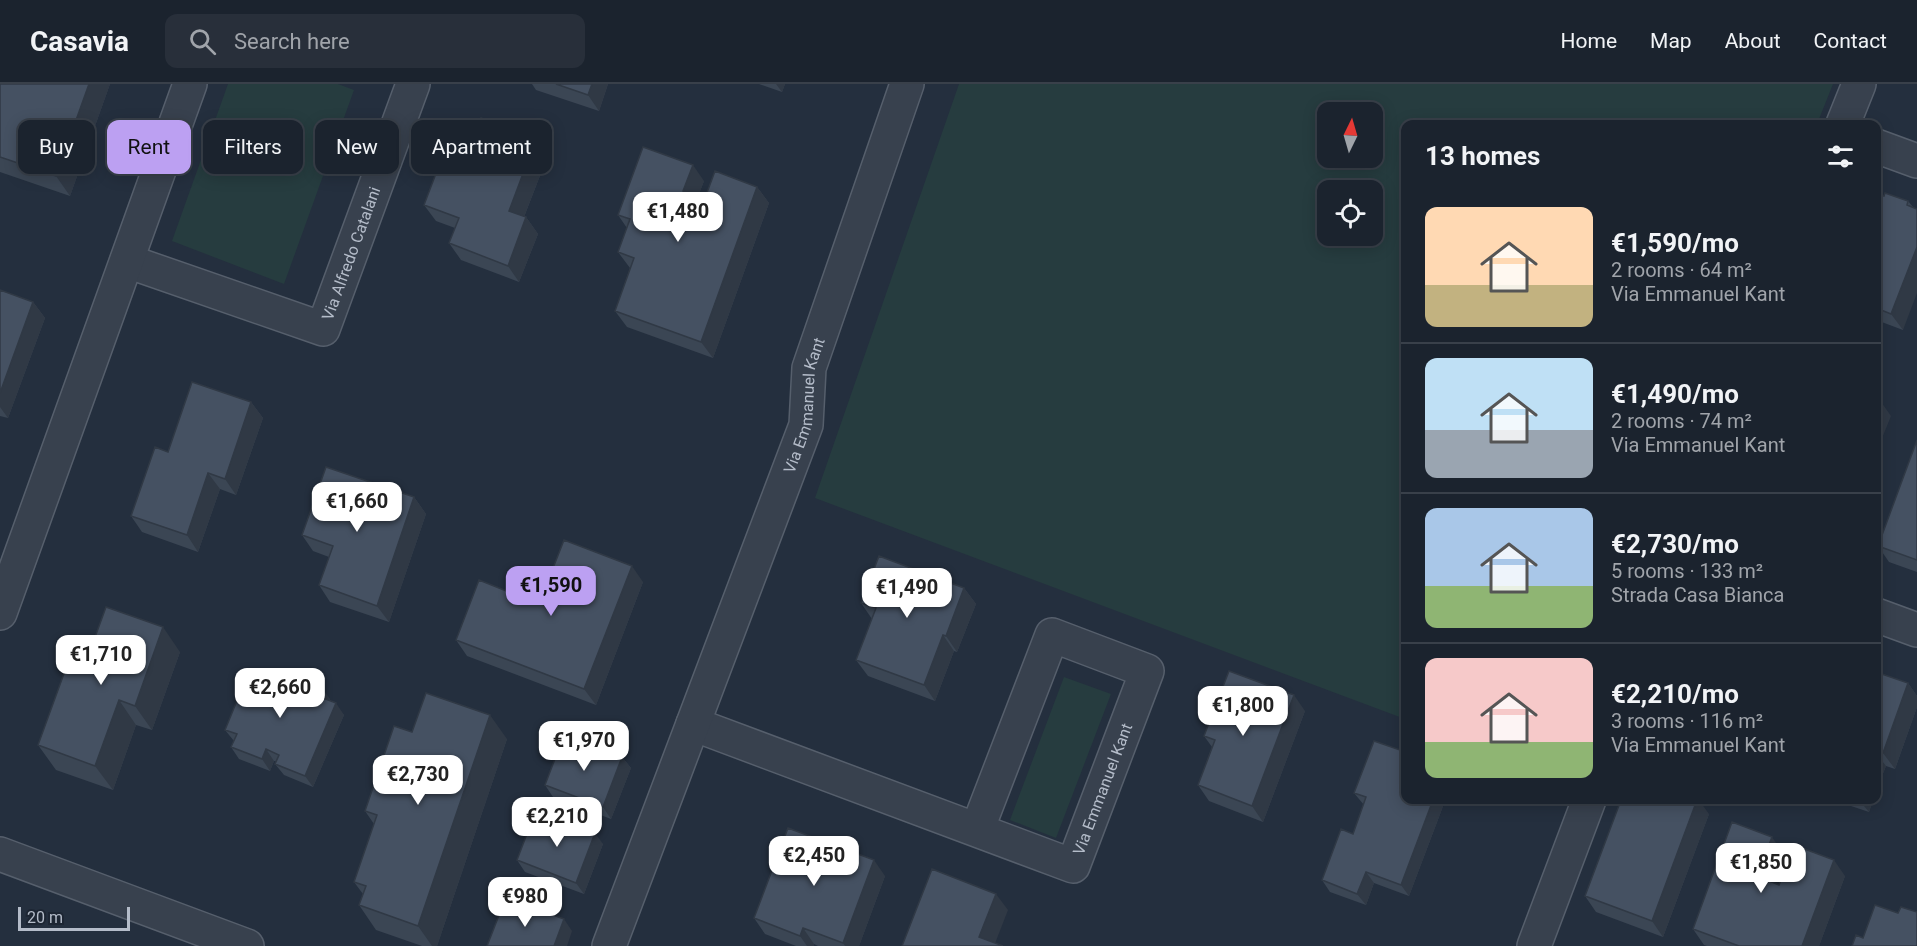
<!DOCTYPE html>
<html lang="en">
<head>
<meta charset="utf-8">
<style>
	:root { --surface:#1b232e; --page:#282f3a; --text:#f1f3f6; --muted:#a0a4aa; --line:#39404a; --accent:#bca0f2 }
	body { margin:0; font-family:Roboto,sans-serif; background:var(--page); color:var(--text); height:100vh; display:flex; flex-direction:column; font-size:22px; white-space:nowrap }
	* { box-sizing:border-box; margin:0 }
	p { font-size:20px; color:var(--muted) }
	.icon { flex:none; width:33px; height:33px; fill:none; stroke:currentColor; stroke-width:2; stroke-linecap:round; stroke-linejoin:round }
	.map { position:relative; flex:1; overflow:hidden }
	.details { position:absolute; left:1401px; top:36px; width:480px; height:684px; display:flex; flex-direction:column; background:var(--surface); border-radius:12px; box-shadow:0 3px 15px #0003,0 0 0 2px var(--line) }
	.details>* { flex:none }
	.hud { position:absolute; left:18px; top:36px; width:570px; height:54px; display:flex; gap:12px }
	.needle { width:39px; rotate:5deg }
	.tools { position:absolute; left:1317px; top:18px; display:grid; gap:12px }
	.tools a { display:grid; place-items:center; width:66px; height:66px; border-radius:12px; background:var(--surface); box-shadow:0 3px 15px #0003,0 0 0 2px var(--line); font-size:30px }
	.scale { position:absolute; left:18px; bottom:15px; width:112px; box-sizing:border-box; padding-left:6px; border:3px solid #b4bcc9; border-top:0; font-size:16px; line-height:21px; white-space:nowrap; color:#b4bcc9; -webkit-text-stroke:4px #1d2633; paint-order:stroke }
	.price { position:absolute; translate:-50% -51px; padding:0 14px; border-radius:12px; background:#fff; color:#222; font-size:20px; line-height:39px; filter:drop-shadow(0 2px 3px #0008) }
	.price::after { content:''; position:absolute; left:50%; top:36px; width:18px; height:14px; margin-left:-9px; background:inherit; clip-path:polygon(0 0,100% 0,50% 100%) }
	.price.on { background:var(--accent); color:#111 }
	ul { padding:0; list-style:none }
	li { display:flex; align-items:center; gap:18px; height:150px; padding:0 24px }
	li+li { border-top:2px solid var(--line) }
	li span { display:grid; place-items:center; flex:none; width:168px; height:120px; border-radius:12px; color:#555 }
	li>.icon { margin-inline-start:auto }
	span .icon { width:72px; height:72px; fill:#fffc; stroke-width:1 }
	li b { font-size:26px }
	h2 { display:flex; justify-content:space-between; align-items:center; height:72px; padding:0 24px; font-size:26px }
	.pill { padding:0 21px; border-radius:12px; background:var(--surface); box-shadow:0 3px 15px #0003,0 0 0 2px var(--line); font-size:21px; line-height:54px }
	.pill.on { background:var(--accent); color:#111 }
	header { display:flex; align-items:center; gap:36px; box-sizing:border-box; height:84px; padding:0 30px; background:var(--surface); border-bottom:2px solid var(--line) }
	header strong { font-size:28px }
	nav { display:flex; gap:33px; margin-inline-start:auto; font-size:21px }
	.search { width:420px; height:54px; background:var(--page); display:flex; align-items:center; gap:15px; box-sizing:border-box; padding:0 21px; border-radius:12px; color:var(--muted); font-size:22px }
	.map>svg:first-child { display:block }
	.green { fill:#263c3f; fill-rule:evenodd }
	.lines { fill:none; stroke-linecap:round; stroke-linejoin:round }
	.minor-casing { stroke:#565f6c; stroke-width:36 }
	.minor { stroke:#38414e; stroke-width:33 }
	.wall { fill:#3b4654 }
	.shaded-wall { fill:#303945 }
	.building { fill:#455162; stroke:#303945; stroke-width:1.5 }
	.labels { text-anchor:middle; stroke-width:4.5; stroke-linejoin:round; paint-order:stroke }
	.street-label { font-size:16px; fill:#b4bcc9; stroke:#1d2633 }
</style>
</head>
<body>
<header>
<strong>Casavia</strong>
<div class="search"><svg class="icon" aria-label="search" viewBox="0 0 24 24"><circle cx="10" cy="10" r="6"/><path d="M15 15l6 6"/></svg>Search here</div>
<nav><a>Home</a><a>Map</a><a>About</a><a>Contact</a></nav>
</header>
<div class="map">
<svg width="1917" height="862" viewBox="0 0 1917 862">
	<rect width="100%" height="100%" fill="#242f3e"/>
	<path class="green" d="M228 0H338L354 6 284 200 172 157Z
		M959 0H1833L1817 40H1406L1405 635 815 414ZM1372 28V74H1328V28ZM1372 106V152H1328V106Z
		M1064 593 1111 610 1056 754 1010 736Z"/>
	<g class="lines">
		<defs>
			<g id="minor">
				<path d="M1843 40 1859 0"/>
				<path d="M1876 62 1917 77"/>
				<path id="s1" d="M127 177 323 245 413 0"/>
				<path d="M0 529 190 0"/>
				<path d="M1876 531 1917 546"/>
				<path id="s2" d="M693 640 1073 782 1147 587 1052 551 977 746"/>
				<path d="M0 770 247 862"/>
				<path id="s3" d="M609 862 806 341 809 284 907 0"/>
				<path d="M1534 862 1589 716"/>
			</g>
		</defs>
		<use href="#minor" class="minor-casing"/>
		<use href="#minor" class="minor"/>
	</g>
	<path class="wall" d="M0 0H110L70 112 0 88Z
		M532 0H608L599 27 536 6Z
		M759 0H785L782 8Z
		M536 55 548 71 524 133H526L538 150 519 198 461 176 449 159 455 144 436 137 424 121 467 71Z
		M704 97 698 112 705 114 757 103 769 119 713 274 627 243 615 227 630 184 618 168 627 144 618 131Z
		M1876 110 1884 112 1908 117 1913 123 1903 246 1879 237 1877 245Z
		M0 206 33 218 45 234 8 334 0 332Z
		M251 318 263 334 236 411 220 405 198 468 142 448 131 432 168 368Z
		M1917 356V488L1889 478 1878 462Z
		M414 413 426 430 389 538 330 518 319 501 329 473 313 467 302 451Z
		M643 498 596 621 467 572 456 556 539 520Z
		M964 504 976 520 957 568 954 567 935 617 868 592 856 576 872 535 861 519Z
		M180 568 152 646 136 641 113 706 56 686 38 661 82 589Z
		M1876 588 1908 599 1917 612V623L1895 685 1886 682 1876 707Z
		M271 594 330 615 329 617 344 631 313 703 284 691 275 680 276 677H274L270 687 239 675 231 663 234 657 225 646Z
		M1305 627 1263 738 1209 717 1198 701 1212 663 1204 652Z
		M412 648 507 655 437 862H422L376 846 359 821 363 810 354 798 374 740 365 727Z
		M576 665 622 673 631 684 611 735 553 713 545 701Z
		M1354 709 1406 716H1444L1445 717 1409 812 1374 799 1366 821 1330 808 1322 796 1353 750 1364 721Z
		M1833 716H1873L1869 728Z
		M1709 730 1663 853 1596 828 1585 812Z
		M549 740 603 760 584 810 525 788 517 776Z
		M1783 769 1772 798 1779 801 1845 792 1819 862H1707L1704 861 1693 845Z
		M885 792 859 862H818L814 860V862H796L765 850 754 834Z"/>
	<path class="shaded-wall" d="M89 0H110L70 112 56 92Z
		M592 0H608L599 27 588 11Z
		M776 0H785L782 8Z
		M536 55 548 71 520 143 509 127Z
		M693 81 704 97 694 123 683 107Z
		M757 103 769 119 713 274 701 258Z
		M526 133 538 150 519 198 508 182Z
		M1917 163V209L1903 246 1891 230Z
		M33 218 45 234 8 334 0 323V309Z
		M1876 233 1879 237 1877 245 1876 244Z
		M1879 315 1891 332 1876 369V323Z
		M251 318 263 334 236 411 225 395Z
		M208 389 220 405 198 468 187 451Z
		M414 413 426 430 389 538 377 522Z
		M632 482 643 498 596 621 584 605Z
		M964 504 976 520 957 568 946 552Z
		M163 543 180 568 152 646 135 622Z
		M943 551 954 567 935 617 924 601Z
		M1908 599 1917 612V623L1895 685 1883 669Z
		M322 604 330 615 326 624 318 612Z
		M1294 611 1305 627 1263 738 1252 722Z
		M119 616 136 641 113 706 95 682Z
		M336 619 344 631 313 703 305 692Z
		M490 631 507 655 437 862H432L418 842Z
		M266 665 274 677 270 687 262 675Z
		M1876 669 1886 682 1876 707Z
		M622 673 631 684 611 735 603 723Z
		M1433 716H1444L1445 717 1409 812 1401 801Z
		M1697 716H1699L1709 730 1663 853 1652 837Z
		M1859 716H1873L1869 728Z
		M595 749 603 760 584 810 576 799Z
		M1772 753 1783 769 1768 808 1757 792Z
		M874 776 885 792 859 862H845L843 859Z
		M1834 776 1845 792 1819 862H1802Z
		M1366 788 1374 799 1366 821 1357 810Z
		M996 810 1008 826 994 862 979 853Z
		M564 835 572 847 567 862H554Z
		M803 844 814 860V862H807L800 852Z"/>
	<path class="building" d="M0 0H89L56 92 0 73Z
		M556 0H592L588 11Z
		M481 34 536 55 509 127 526 133 508 182 449 159 459 134 424 121 446 63 467 71Z
		M643 63 693 81 683 107 705 114 715 87 757 103 701 258 615 227 634 174 618 168 630 135 618 131Z
		M1885 109 1908 117 1907 121 1917 125V163L1891 230 1876 224V110L1884 112Z
		M0 206 33 218 0 309Z
		M192 298 251 318 225 395 208 389 187 451 131 432 155 363 168 368Z
		M1876 314 1879 315 1876 323Z
		M1917 356V476L1878 462Z
		M326 383 414 413 377 522 319 501 333 462 302 451Z
		M564 456 632 482 584 605 456 556 479 496 539 520Z
		M879 472 964 504 946 552 943 551 924 601 856 576 876 524 861 519Z
		M106 523 163 543 135 622 119 616 95 682 38 661 66 584 82 589Z
		M250 585 271 594 275 585 322 604 318 612 336 619 305 692 275 680 279 671 266 665 262 675 231 663 237 650 225 646Z
		M1229 587 1294 611 1252 722 1198 701 1215 656 1204 652Z
		M1876 588 1908 599 1883 669 1876 667Z
		M426 609 490 631 418 842 359 821 366 802 354 798 377 731 365 727 394 642 412 648Z
		M580 657 622 673 603 723 545 701 561 659 576 665Z
		M1374 657 1406 668V685L1403 692 1406 693V716H1433L1401 801 1366 788 1357 810 1322 796 1341 745 1353 750 1366 713 1354 709Z
		M1621 716H1697L1652 837 1585 812Z
		M552 732 595 749 576 799 517 776 533 734 549 740Z
		M1732 738 1772 753 1757 792 1779 801 1794 761 1834 776 1802 862H1739L1693 845Z
		M788 744 874 776 843 859 803 844 800 852 754 834Z
		M932 785 996 810 979 853 1003 862H902Z
		M522 820 564 835 554 862H487L503 821 519 828Z
		M1875 821 1898 829 1901 823 1917 828V862H1852L1856 851 1863 854Z"/>
	<g class="labels">
		<g class="street-label">
			<text dy="6" stroke="none"><textPath href="#s1" startOffset="288">Via Alfredo Catalani</textPath></text>
			<text dy="6" stroke="none"><textPath href="#s3" startOffset="576">Via Emmanuel Kant</textPath></text>
			<text dy="6" stroke="none"><textPath href="#s2" startOffset="488">Via Emmanuel Kant</textPath></text>
		</g>
	</g>
</svg>
<div class="tools">
<a><svg class="needle" viewBox="-14 -14 28 28"><path d="M0-13l5 13h-10z" fill="#e53935"/><path d="M0 13l5-13h-10z" fill="#a0a4aa"/></svg></a>
<a><svg class="icon" aria-label="locate" viewBox="0 0 24 24"><circle cx="12" cy="12" r="6"/><path d="M12 2v4M12 18v4M2 12h4M18 12h4"/></svg></a>
</div>
<div class="scale">20 m</div>
<b class="price" style="left:678px;top:159px">€1,480</b>
<b class="price" style="left:357px;top:449px">€1,660</b>
<b class="price on" style="left:551px;top:533px">€1,590</b>
<b class="price" style="left:907px;top:535px">€1,490</b>
<b class="price" style="left:101px;top:602px">€1,710</b>
<b class="price" style="left:280px;top:635px">€2,660</b>
<b class="price" style="left:1243px;top:653px">€1,800</b>
<b class="price" style="left:584px;top:688px">€1,970</b>
<b class="price" style="left:418px;top:722px">€2,730</b>
<b class="price" style="left:557px;top:764px">€2,210</b>
<b class="price" style="left:814px;top:803px">€2,450</b>
<b class="price" style="left:1761px;top:810px">€1,850</b>
<b class="price" style="left:525px;top:844px">€980</b>
<div class="hud">
<a class="pill">Buy</a>
<a class="pill on">Rent</a>
<a class="pill">Filters</a>
<a class="pill">New</a>
<a class="pill">Apartment</a>
</div>
<section class="details">
<h2>13 homes<svg class="icon" aria-label="filters" viewBox="0 0 24 24"><path d="M4 7h16M4 17h16"/><circle cx="9" cy="7" r="2"/><circle cx="15" cy="17" r="2"/></svg></h2>
<ul>
<li><span style="background:linear-gradient(#ffd9b3 65%,#c2b280 0)"><svg class="icon" aria-label="home" viewBox="0 0 24 24"><path d="M3 11l9-7 9 7M6 9v11h12V9"/></svg></span><div><b>€1,590/mo</b><p>2 rooms · 64 m²</p><p>Via Emmanuel Kant</p></div></li>
<li><span style="background:linear-gradient(#bfe0f5 60%,#9aa5b1 0)"><svg class="icon" aria-label="home" viewBox="0 0 24 24"><path d="M3 11l9-7 9 7M6 9v11h12V9"/></svg></span><div><b>€1,490/mo</b><p>2 rooms · 74 m²</p><p>Via Emmanuel Kant</p></div></li>
<li><span style="background:linear-gradient(#a9c7e8 65%,#8fb573 0)"><svg class="icon" aria-label="home" viewBox="0 0 24 24"><path d="M3 11l9-7 9 7M6 9v11h12V9"/></svg></span><div><b>€2,730/mo</b><p>5 rooms · 133 m²</p><p>Strada Casa Bianca</p></div></li>
<li><span style="background:linear-gradient(#f6c9c9 70%,#8fb573 0)"><svg class="icon" aria-label="home" viewBox="0 0 24 24"><path d="M3 11l9-7 9 7M6 9v11h12V9"/></svg></span><div><b>€2,210/mo</b><p>3 rooms · 116 m²</p><p>Via Emmanuel Kant</p></div></li>
</ul>
</section>
</div>
</body>
</html>
